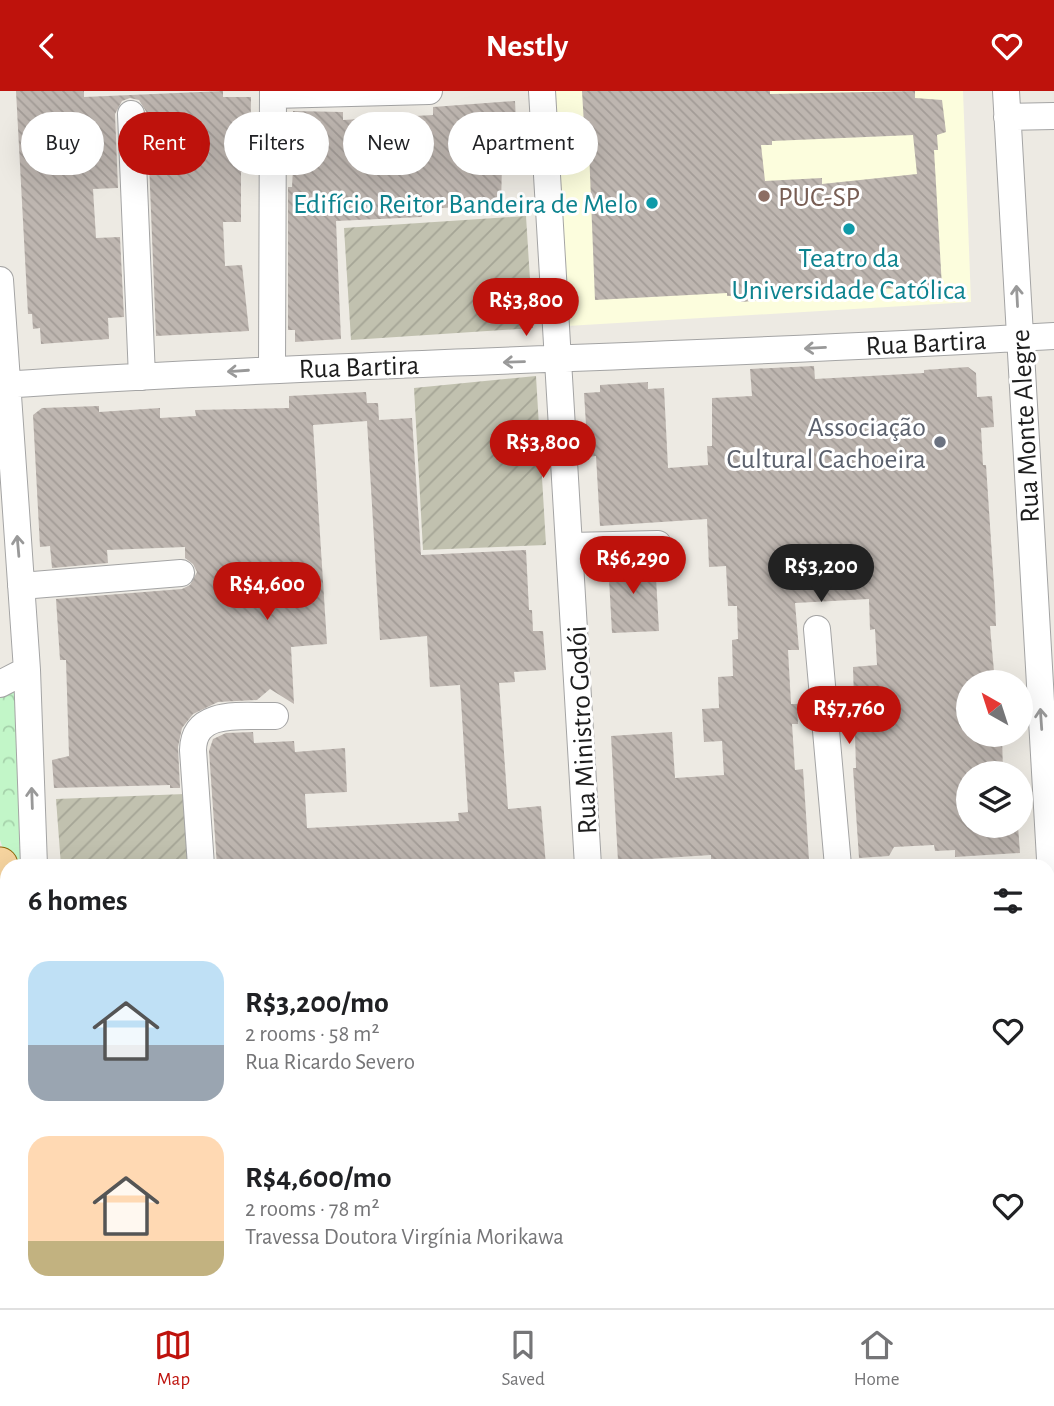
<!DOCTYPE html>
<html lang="en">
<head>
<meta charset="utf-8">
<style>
	:root { --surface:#fff; --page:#f6f6f6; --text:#202124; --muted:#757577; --line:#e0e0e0; --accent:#be120c }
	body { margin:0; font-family:"Alegreya Sans",sans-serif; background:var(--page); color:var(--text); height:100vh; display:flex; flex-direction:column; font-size:26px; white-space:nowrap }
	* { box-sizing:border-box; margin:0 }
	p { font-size:23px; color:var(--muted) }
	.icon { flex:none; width:38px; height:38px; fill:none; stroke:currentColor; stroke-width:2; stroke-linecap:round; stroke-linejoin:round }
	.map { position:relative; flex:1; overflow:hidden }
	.side { position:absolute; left:0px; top:768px; width:1055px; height:450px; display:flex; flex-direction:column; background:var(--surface); border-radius:21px 21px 0 0; box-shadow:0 7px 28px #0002 }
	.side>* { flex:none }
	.hud { position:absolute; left:21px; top:21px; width:700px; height:63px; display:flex; gap:14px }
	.needle { width:46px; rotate:321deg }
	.tools { position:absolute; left:956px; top:579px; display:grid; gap:14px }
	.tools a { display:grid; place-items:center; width:77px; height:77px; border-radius:50%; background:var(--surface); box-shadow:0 7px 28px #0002; font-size:35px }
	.price { position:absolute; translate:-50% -60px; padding:0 16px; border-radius:24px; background:var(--accent); color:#fff; font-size:23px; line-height:46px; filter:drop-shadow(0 2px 4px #0008) }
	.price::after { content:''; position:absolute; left:50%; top:42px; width:21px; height:16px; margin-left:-10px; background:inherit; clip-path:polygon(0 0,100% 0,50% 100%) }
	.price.active { background:#222; color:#fff }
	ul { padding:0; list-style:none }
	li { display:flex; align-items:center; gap:21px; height:175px; padding:0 28px }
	li span { display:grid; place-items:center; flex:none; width:196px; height:140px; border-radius:21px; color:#555 }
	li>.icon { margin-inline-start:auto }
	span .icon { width:84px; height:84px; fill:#fffc; stroke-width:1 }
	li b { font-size:30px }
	h2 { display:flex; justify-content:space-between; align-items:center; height:84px; padding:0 28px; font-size:30px }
	.tag { padding:0 24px; border-radius:32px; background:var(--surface); box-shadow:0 7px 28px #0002; font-size:24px; line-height:63px }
	.tag.active { background:var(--accent); color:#fff }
	header { display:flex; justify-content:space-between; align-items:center; height:91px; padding:0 28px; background:var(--accent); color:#fff; font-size:32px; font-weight:600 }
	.tabs { display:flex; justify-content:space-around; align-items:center; height:98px; border-top:2px solid var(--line); background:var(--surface); font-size:19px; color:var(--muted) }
	.tabs a { display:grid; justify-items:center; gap:4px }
	.tabs .active { color:var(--accent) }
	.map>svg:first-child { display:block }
	.residential { fill:#dbdada }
	.education { fill:#fcfddd }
	.construction { fill:url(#construction-furrows) }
	.grass { fill:#c6e5ab }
	.park { fill:url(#park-crowns) }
	.building { fill:url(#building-back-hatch); fill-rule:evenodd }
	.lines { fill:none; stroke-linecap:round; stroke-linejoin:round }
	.minor-casing { stroke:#a4a4a4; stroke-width:28 }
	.major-casing { stroke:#8d6609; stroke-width:37 }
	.path { stroke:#f18370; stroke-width:4.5; stroke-dasharray:3.5 3.5; stroke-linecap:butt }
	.minor { stroke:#fff; stroke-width:26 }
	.major { stroke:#f6d49f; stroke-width:35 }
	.oneway { stroke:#999 }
	.education-dot { fill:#8d6e63; stroke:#fff; stroke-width:2.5 }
	.culture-dot { fill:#0f9aa8; stroke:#fff; stroke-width:2.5 }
	.worship-dot { fill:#6b7280; stroke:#fff; stroke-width:2.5 }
	.labels { text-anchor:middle; stroke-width:6; stroke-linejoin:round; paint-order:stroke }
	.education-label { font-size:28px; fill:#785e54; stroke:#fff; text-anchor:start }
	.culture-label { font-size:28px; fill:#0d838f; stroke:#fff; text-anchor:end }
	.street-label { font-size:28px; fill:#1d1d1d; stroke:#fff }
	.worship-label { font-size:28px; fill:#5b616d; stroke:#fff; text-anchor:end }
</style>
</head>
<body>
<header><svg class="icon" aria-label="back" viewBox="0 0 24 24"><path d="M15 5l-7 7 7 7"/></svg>Nestly<svg class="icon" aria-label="heart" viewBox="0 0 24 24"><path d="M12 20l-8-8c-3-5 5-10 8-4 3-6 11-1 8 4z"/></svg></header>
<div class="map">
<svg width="1054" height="1217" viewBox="0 0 1054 1217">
	<defs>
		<pattern id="construction-furrows" width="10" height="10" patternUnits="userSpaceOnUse" patternTransform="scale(1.75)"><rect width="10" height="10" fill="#c1c1af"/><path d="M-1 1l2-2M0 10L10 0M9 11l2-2" fill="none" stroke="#a5a596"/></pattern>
		<pattern id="park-crowns" width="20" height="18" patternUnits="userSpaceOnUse" patternTransform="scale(1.75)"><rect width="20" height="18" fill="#c2f6c8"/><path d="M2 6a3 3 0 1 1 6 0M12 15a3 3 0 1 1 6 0" fill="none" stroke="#a6d2ab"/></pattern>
		<pattern id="building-back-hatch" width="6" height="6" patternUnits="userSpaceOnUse" patternTransform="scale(1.75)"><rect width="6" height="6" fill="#beb6b0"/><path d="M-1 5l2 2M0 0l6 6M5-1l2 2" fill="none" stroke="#a39c97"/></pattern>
	</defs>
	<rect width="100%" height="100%" fill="#edeae3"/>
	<path class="residential" d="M810 1211H1045V1217H810Z"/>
	<path class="education" d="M555 0H963L971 211 567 235Z"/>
	<path class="construction" d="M526 125 533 237 351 249 344 137Z
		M536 285 546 454 423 459 414 297Z
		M185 703 188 775H61L56 708Z"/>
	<path class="grass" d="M0 837 7 866V1019L0 992Z"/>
	<path class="park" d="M15 592 29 775H9L0 749V599Z"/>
	<path class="building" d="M16 0H84V6L223 0V6H251L250 81H241V131H223L225 175 242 174 249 240 156 245 147 22 139 9 130 7 122 10 115 23 118 97 93 98 96 147 120 146 124 226 108 227 109 248 41 253 40 237 33 238 32 223H28Z
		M582 0H770V3L915 0V7L942 9 946 41 937 44 938 59H934L942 196 762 201 763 209 741 211V204L727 205V202L595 209 588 33 584 34ZM913 44 917 83 822 93V87L765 90 761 54H772V50Z
		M515 10 518 72 502 73 501 114 422 118V126L336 130 341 248 295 251V239H288V96H292L293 77 289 30 293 31V20L343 21V29L433 24V16Z
		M814 275 815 288 924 282V279L968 276 976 282 977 306 992 305 994 336 981 337 983 374H986L995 510 996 535H990L995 592H968V644H1002L1003 682H968V735H1018L1020 762 955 766V759L935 760 934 754 894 756 889 765 859 767 853 677H856L853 576 877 574 875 538 870 539 869 508 795 512 799 559H788L791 613H797L798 633H792L795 679 803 678 809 769 756 772 757 775H722V771L711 772V764L618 770 611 645 672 641 675 687 724 684 722 650 704 651 702 618 719 617 718 586 733 585 732 549 738 548 737 515H728L726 475 709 476 707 428 600 435 596 365 588 366 584 302 600 301V294L648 291V298L664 297 668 377 708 374 707 355H712V307L752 305 750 278Z
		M366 301 367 312H378L379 329 412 327 421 464 526 459 529 519H532L533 540H543L546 579 514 581 515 591 499 592 508 718 541 715 546 775H217L209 660 213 648 226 642 253 641 254 652 294 650 295 661 345 657 347 701 305 703 307 737 459 730 458 722 468 721 460 594 430 596 427 545 380 549 367 330 313 334 327 553 291 556 294 613 270 598 257 609 218 611 193 623 182 637 178 656 180 697H170V694L54 697 52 669 69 665 66 569H60L56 508 182 498 190 494 197 481 193 473 185 467V456L107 459 108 472 52 477 50 455 40 456 33 324 42 317 99 315V321L160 317V327L196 325 195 319 289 317V305Z
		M655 469 659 540 612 542 608 470Z"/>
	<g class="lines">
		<defs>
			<path id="minor" d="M542 0 588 775
				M1006 0 1054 838
				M273 4 429 0
				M131 23 142 286
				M1007 26 1054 25
				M0 189 27 579 34 775
				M272 278 273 0
				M0 294C351 271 703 266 1054 245
				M570 455 658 453
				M21 495 181 482
				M817 538 838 775
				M0 593 27 579
				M201 775 193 659C194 617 244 626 275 625
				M364 1211 366 1217
				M611 1211V1217
				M801 1211V1217"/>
			<path id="major" d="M0 774 7 794
				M0 848H7
				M0 1046 7 1078
				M37 1211 38 1217
				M103 1211 104 1217"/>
		</defs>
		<use href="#minor" class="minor-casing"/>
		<use href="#major" class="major-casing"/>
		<path class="path" d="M0 925 7 956"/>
		<use href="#minor" class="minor"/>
		<use href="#major" class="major"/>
	</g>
	<defs><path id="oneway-shaft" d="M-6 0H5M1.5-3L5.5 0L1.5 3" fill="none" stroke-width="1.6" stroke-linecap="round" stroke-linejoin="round" transform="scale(1.75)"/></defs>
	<g class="oneway">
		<use href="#oneway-shaft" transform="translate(1017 205) rotate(-93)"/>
		<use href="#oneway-shaft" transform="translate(815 257) rotate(177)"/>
		<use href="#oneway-shaft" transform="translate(514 271) rotate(178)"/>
		<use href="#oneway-shaft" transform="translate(238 280) rotate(176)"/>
		<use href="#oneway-shaft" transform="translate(18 455) rotate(-95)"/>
		<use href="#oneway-shaft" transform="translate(1041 628) rotate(-94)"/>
		<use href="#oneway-shaft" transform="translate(32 707) rotate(-92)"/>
	</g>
	<circle class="education-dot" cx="764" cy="105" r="7"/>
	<g class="culture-dot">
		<circle cx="652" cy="112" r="7"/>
		<circle cx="849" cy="138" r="7"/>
	</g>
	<circle class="worship-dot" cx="940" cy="351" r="7"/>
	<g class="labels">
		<g class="education-label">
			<text x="778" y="115">PUC-SP</text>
		</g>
		<g class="culture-label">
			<text x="638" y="122">Edifício Reitor Bandeira de Melo</text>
			<text x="849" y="176" text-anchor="middle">Teatro da<tspan x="849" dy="32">Universidade Católica</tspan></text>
		</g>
		<g class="street-label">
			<text transform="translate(926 251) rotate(-3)" y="10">Rua Bartira</text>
			<text transform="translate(359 275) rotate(-2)" y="10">Rua Bartira</text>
			<text transform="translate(1024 335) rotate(-93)" y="10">Rua Monte Alegre</text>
			<text transform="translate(581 639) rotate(-93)" y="10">Rua Ministro Godói</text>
		</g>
		<g class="worship-label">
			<text x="926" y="345">Associação<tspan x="926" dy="32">Cultural Cachoeira</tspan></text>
		</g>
	</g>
</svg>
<div class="tools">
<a><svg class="needle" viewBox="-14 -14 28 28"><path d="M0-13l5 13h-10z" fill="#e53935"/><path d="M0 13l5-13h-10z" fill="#757577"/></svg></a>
<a><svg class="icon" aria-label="layers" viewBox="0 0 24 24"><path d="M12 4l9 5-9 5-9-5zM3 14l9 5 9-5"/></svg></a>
</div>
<b class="price" style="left:526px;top:247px">R$3,800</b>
<b class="price" style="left:543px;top:389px">R$3,800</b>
<b class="price" style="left:633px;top:505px">R$6,290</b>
<b class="price active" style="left:821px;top:513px">R$3,200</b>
<b class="price" style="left:267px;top:531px">R$4,600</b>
<b class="price" style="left:849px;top:655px">R$7,760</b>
<div class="hud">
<a class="tag">Buy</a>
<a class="tag active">Rent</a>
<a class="tag">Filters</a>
<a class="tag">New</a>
<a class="tag">Apartment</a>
</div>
<section class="side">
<h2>6 homes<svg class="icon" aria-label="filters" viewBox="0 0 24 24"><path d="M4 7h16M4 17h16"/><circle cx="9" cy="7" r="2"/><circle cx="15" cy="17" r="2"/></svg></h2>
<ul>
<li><span style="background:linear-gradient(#bfe0f5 60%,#9aa5b1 0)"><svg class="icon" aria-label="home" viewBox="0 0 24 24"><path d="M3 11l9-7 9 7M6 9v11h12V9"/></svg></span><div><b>R$3,200/mo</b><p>2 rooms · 58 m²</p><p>Rua Ricardo Severo</p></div><svg class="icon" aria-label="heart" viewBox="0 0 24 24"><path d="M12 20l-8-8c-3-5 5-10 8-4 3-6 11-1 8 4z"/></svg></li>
<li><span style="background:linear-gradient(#ffd9b3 75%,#c2b280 0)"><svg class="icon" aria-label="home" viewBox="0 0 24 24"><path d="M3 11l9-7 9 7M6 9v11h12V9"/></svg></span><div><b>R$4,600/mo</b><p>2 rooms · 78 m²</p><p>Travessa Doutora Virgínia Morikawa</p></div><svg class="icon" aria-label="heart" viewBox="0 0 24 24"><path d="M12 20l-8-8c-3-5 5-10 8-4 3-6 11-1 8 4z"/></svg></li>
</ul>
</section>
</div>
<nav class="tabs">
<a class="active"><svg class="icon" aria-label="map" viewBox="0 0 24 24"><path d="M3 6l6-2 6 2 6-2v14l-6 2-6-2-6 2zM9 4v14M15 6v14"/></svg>Map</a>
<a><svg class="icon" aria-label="saved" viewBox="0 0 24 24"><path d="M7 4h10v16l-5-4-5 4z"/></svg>Saved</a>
<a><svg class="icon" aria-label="home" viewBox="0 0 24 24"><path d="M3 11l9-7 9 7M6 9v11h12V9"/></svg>Home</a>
</nav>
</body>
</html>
